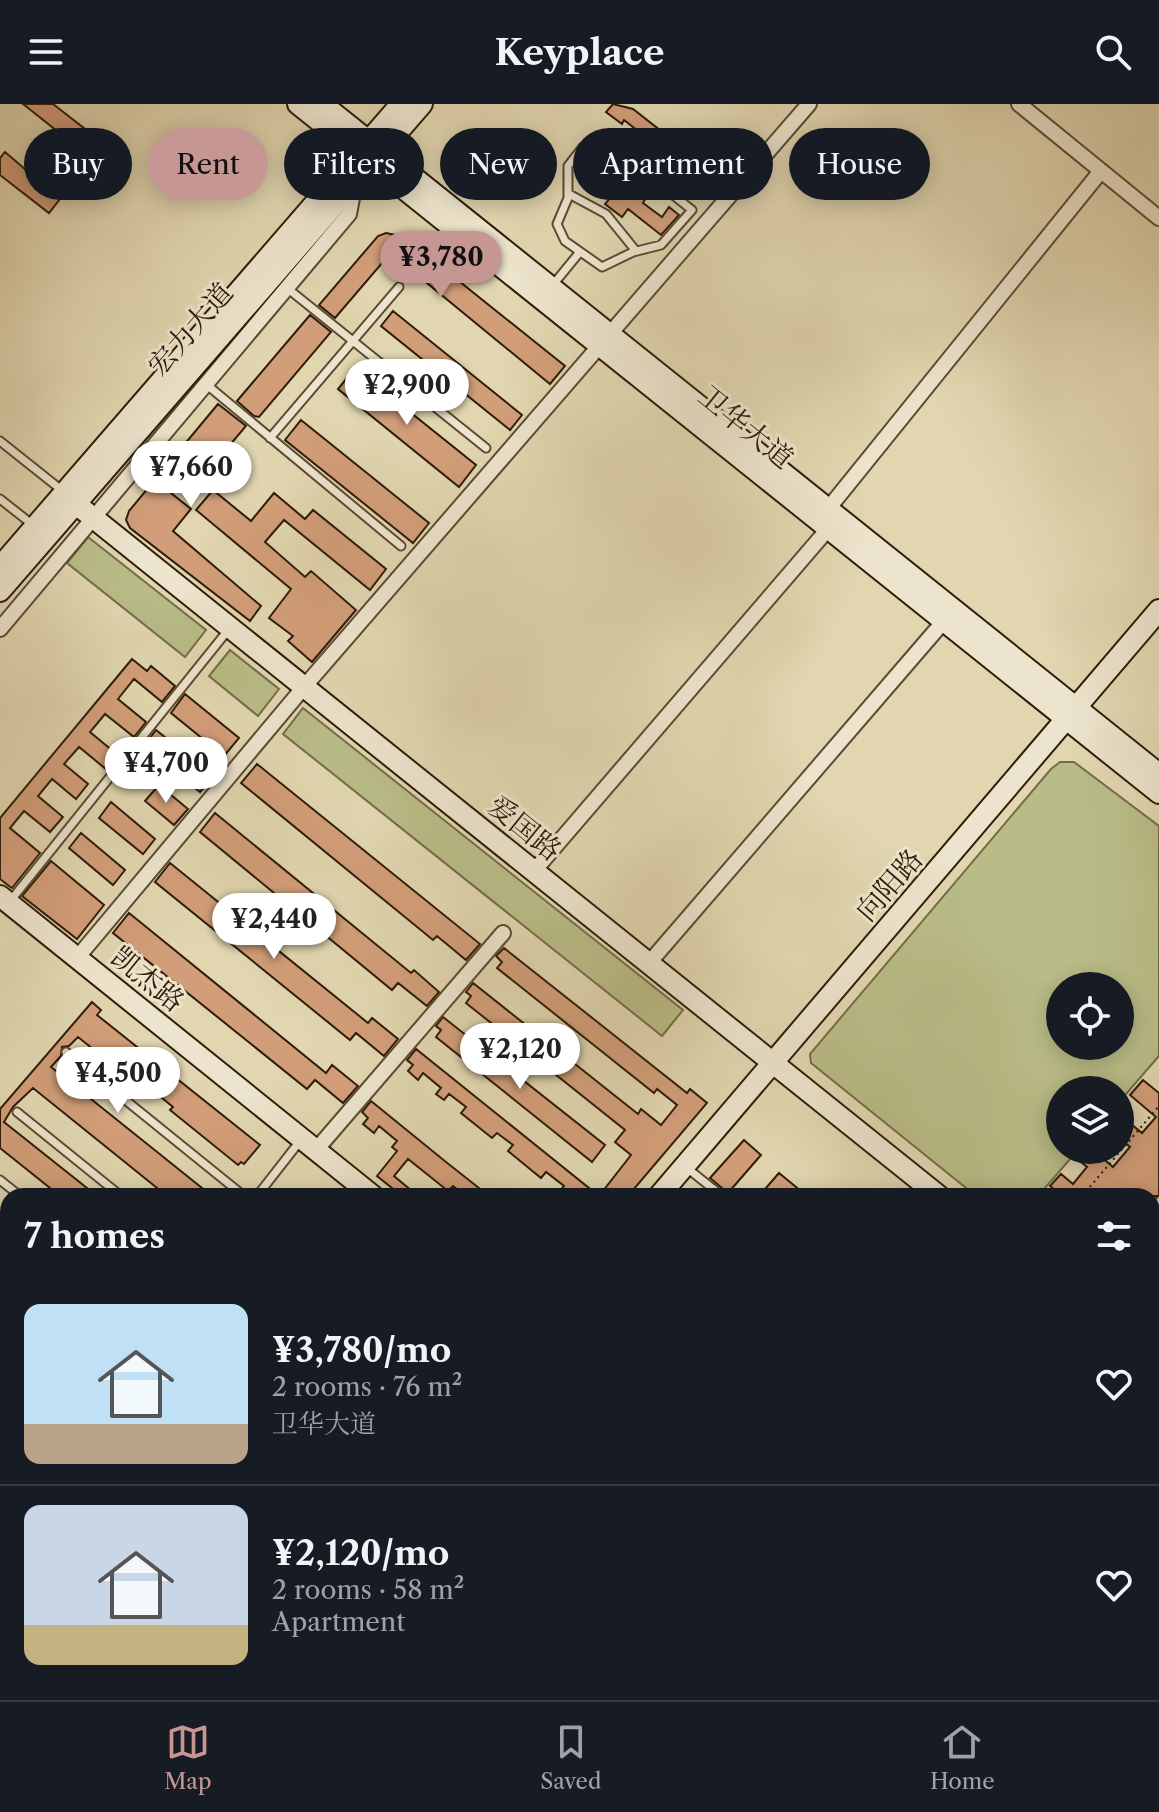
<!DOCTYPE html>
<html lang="en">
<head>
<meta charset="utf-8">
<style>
	:root { --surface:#171b24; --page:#242831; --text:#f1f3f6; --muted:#9ea1a6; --line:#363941; --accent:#c59692 }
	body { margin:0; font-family:"Libre Caslon Text","Noto Serif SC",serif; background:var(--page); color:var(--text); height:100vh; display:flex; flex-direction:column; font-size:30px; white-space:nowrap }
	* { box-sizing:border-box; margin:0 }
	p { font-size:26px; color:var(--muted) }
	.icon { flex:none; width:44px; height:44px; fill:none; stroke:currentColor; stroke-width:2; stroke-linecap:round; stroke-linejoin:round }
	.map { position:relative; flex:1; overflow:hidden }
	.side { position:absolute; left:0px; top:1084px; width:1160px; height:512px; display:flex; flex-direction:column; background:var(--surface); border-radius:24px 24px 0 0; box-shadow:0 4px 20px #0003 }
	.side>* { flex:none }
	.banner { position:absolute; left:24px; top:24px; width:1112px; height:72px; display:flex; gap:16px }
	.fabs { position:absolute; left:1046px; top:868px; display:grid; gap:16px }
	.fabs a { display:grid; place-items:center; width:88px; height:88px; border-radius:50%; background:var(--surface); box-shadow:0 4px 20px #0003; font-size:40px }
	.price { position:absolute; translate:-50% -68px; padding:0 18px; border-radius:28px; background:#fff; color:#222; font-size:26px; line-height:52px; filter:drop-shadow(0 2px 4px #0008) }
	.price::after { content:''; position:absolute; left:50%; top:48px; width:24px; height:18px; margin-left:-12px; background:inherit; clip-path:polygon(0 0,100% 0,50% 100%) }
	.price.active { background:var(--accent); color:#111 }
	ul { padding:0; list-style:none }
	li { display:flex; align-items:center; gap:24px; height:200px; padding:0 24px }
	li+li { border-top:2px solid var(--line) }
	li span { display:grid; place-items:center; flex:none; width:224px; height:160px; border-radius:16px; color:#555 }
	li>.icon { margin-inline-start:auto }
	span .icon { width:96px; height:96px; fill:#fffc; stroke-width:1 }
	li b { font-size:34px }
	h2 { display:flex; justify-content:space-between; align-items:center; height:96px; padding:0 24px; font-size:34px }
	.pill { padding:0 28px; border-radius:36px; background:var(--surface); box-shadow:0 4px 20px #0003; font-size:28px; line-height:72px }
	.pill.active { background:var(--accent); color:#111 }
	header { display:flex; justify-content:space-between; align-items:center; height:104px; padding:0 24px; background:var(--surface); font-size:36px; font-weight:700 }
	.menu { display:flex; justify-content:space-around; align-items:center; height:112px; border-top:2px solid var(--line); background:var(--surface); font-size:22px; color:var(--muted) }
	.menu a { display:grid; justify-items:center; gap:4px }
	.menu .active { color:var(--accent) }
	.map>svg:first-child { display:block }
	.green { fill:#b9bc87; stroke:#746c48; stroke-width:2; fill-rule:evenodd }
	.building { fill:#d29e79; stroke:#2f1c09; stroke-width:2 }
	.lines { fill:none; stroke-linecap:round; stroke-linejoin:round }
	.lane-casing { stroke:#5c4a33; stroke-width:11 }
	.street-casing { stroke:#5c4a33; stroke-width:18 }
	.secondary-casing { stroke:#2f1c09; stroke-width:24 }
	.path { stroke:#2f1c09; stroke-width:2; stroke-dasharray:2 4; stroke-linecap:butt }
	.lane { stroke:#ece4cc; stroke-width:7 }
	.street { stroke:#ece4cc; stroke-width:14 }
	.secondary { stroke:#ece4cc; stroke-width:20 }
	.labels { text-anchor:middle; stroke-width:6; stroke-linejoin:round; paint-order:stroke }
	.street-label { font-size:28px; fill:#2f1c09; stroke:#ece4cc }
</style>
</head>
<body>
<header><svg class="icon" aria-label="menu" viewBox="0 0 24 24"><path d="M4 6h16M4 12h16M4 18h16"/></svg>Keyplace<svg class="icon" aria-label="search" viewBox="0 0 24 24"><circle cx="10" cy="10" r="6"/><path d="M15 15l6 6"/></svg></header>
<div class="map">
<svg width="1159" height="1596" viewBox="0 0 1159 1596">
	<rect width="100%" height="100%" fill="#e1d6b0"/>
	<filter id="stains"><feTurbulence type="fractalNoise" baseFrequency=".0025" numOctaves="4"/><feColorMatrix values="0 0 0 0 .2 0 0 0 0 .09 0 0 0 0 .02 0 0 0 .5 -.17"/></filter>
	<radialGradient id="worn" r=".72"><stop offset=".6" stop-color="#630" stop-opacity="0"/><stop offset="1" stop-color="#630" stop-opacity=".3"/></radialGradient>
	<path class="green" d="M88 433 206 526 185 553 67 459Z
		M230 546 279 585 258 612 209 572Z
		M303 604 683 906 662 932 283 630Z
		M1074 658 1159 722V952L1120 997V986H1060V1046H1078L1038 1092H976L811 959 810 950 1051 665 1060 658ZM1120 882V942H1060V882Z"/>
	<path class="building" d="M23 0H53L112 46 100 61Z
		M613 0 633 5 726 78 717 89 624 16 622 20 606 8Z
		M593 46 602 53 596 62 618 79 629 70 646 81 650 86 643 99 662 113 669 103 679 111 661 131 628 105 622 113 605 100 612 92 575 64Z
		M5 48 60 95 49 109 0 71V54Z
		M386 129 404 133 565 262 550 280 394 152 386 162 382 159 335 214 319 201 378 132Z
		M393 207 522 311 510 326 381 222Z
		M310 211 331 228 259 313 254 312 237 297Z
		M355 264 476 361 459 383 338 285Z
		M218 300 246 322 202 374 187 361 166 385 191 405 173 427 261 502 250 517 130 424 126 416 129 407Z
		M301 316 429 419 413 439 285 336Z
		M213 386 251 417 274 389 305 415 313 406 386 465 370 486 284 416 265 438 305 473 311 467 356 506 312 558 288 537 293 532 269 514 291 485 196 406Z
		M132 555 147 567 151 562 175 582 162 598 134 575 118 595 146 618 134 633 105 610 90 628 119 652 107 666 79 643 64 660 88 680 76 695 52 675 38 692 63 713 50 728 24 707 10 724 40 749 12 784 9 782 0 775V714Z
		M185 590 239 634 224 652 171 609Z
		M156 626 214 672 200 688 144 642Z
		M257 660 480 840 466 856 437 832 433 836 241 679Z
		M159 681 188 705 174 721 145 697Z
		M111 698 155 735 143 750 99 714Z
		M215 709 411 869 414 866 439 888 427 902 398 879 392 886 200 728Z
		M81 729 125 766 113 781 69 744Z
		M51 757 104 801 77 835 22 792Z
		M170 759 368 919 372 914 398 935 384 952 356 929 350 936 155 778Z
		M129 809 326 969 332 961 358 982 343 999 315 976 307 985 113 829Z
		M504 844 687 989 690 985 707 999 628 1092H565L559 1088 564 1082 546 1068 541 1074 508 1047 513 1041 497 1029 492 1034 461 1009 466 1003 449 990 444 996 436 990 441 984 423 969 418 976 408 967 413 961 407 956 416 945 599 1092 631 1051 615 1038 625 1026 466 899 471 892 466 888 473 879 638 1010 641 1005 661 1021 677 1001 657 985 654 989 497 864 502 858 496 852Z
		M92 898 101 906 97 911 260 1041 244 1060 241 1058 238 1061 170 1006 173 1003 156 989 153 993 78 933 69 942 62 943 61 952 51 963 212 1092H167L33 984 13 1003 4 1018 97 1092H60L0 1044V1005Z
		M443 913 605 1041 592 1058 436 933 441 926 436 922Z
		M1143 976 1159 989V1092H1125L1120 1087 1116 1092H1062L1050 1082 1061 1070 1073 1080 1087 1063 1075 1053 1081 1046H1093L1113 1063 1130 1043 1120 1035V1011L1142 1029 1156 1013 1130 991Z
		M371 997 446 1058 489 1092H466L453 1082 448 1087 408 1055 394 1072 418 1092H402L377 1072 397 1047 392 1043 397 1037 379 1022 374 1029 363 1020 368 1014 362 1008Z
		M744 1036 761 1051 728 1089 710 1074Z
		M779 1069 807 1092H759Z"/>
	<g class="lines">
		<defs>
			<path id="lane" d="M600 33 692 106 661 141 633 148 602 163 565 137 557 120 568 94V62L583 43Z
				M569 90 606 110 636 147
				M552 182 579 149
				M287 184 486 344
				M207 281 401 442
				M270 334 399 183
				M0 337 64 388
				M0 395 33 421
				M11 796 229 525
				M66 948 244 1092
				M17 1008 121 1092
				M687 1064 722 1092
				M0 1076 20 1092
				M257 1092 300 1037
				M0 1174 8 1178
				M0 1410 8 1401
				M0 1443 8 1450
				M0 1539 8 1546
				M60 1588 70 1596
				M180 1588 190 1596
				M880 1588 890 1596
				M408 1596 422 1588
				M592 1596 598 1588
				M727 1596 734 1588
				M861 1596 868 1588"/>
			<path id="street" d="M1019 0 1159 114
				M828 405 1101 67
				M0 525 349 110 355 78
				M534 767 828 425
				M77 854 304 583 809 0
				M649 859 944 517
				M316 1046 503 829"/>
			<path id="secondary" d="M298 0 1159 689
				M322 0 1159 670
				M76 400 939 1092
				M0 463 401 0
				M0 487 422 0
				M0 792 373 1092
				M659 1092 1159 506
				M1152 1263 1159 1268
				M993 1588 1003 1596
				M245 1596 251 1588"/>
		</defs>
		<use href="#lane" class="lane-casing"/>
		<use href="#street" class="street-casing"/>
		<use href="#secondary" class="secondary-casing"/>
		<path class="path" d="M1082 1092 1159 1002
			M1152 1099 1159 1091
			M1152 1177 1159 1169"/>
		<use href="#lane" class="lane"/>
		<use href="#street" class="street"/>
		<use href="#secondary" class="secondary"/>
	</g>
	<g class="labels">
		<g class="street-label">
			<text transform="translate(190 225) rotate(-49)" y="10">宏力大道</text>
			<text transform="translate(746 323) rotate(39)" y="10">卫华大道</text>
			<text transform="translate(525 724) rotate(39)" y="10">爱国路</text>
			<text transform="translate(889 781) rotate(-49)" y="10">向阳路</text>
			<text transform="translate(148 875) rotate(39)" y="10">凯杰路</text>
		</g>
	</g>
	<rect width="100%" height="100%" filter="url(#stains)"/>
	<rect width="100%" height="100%" fill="url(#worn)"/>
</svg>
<div class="fabs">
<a><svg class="icon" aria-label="locate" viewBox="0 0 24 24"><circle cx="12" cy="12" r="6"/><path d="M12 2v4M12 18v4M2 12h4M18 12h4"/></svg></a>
<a><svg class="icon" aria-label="layers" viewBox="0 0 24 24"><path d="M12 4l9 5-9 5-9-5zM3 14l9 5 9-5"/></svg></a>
</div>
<b class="price active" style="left:441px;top:195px">¥3,780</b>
<b class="price" style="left:407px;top:323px">¥2,900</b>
<b class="price" style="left:191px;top:405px">¥7,660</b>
<b class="price" style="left:166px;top:701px">¥4,700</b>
<b class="price" style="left:274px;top:857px">¥2,440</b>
<b class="price" style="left:520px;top:987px">¥2,120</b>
<b class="price" style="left:118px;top:1011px">¥4,500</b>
<div class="banner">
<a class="pill">Buy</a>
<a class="pill active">Rent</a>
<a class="pill">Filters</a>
<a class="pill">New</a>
<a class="pill">Apartment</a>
<a class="pill">House</a>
</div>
<section class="side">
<h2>7 homes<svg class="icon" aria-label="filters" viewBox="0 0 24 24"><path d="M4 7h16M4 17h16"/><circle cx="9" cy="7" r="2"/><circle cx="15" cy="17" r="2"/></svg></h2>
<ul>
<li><span style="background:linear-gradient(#bfe0f5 75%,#b9a48a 0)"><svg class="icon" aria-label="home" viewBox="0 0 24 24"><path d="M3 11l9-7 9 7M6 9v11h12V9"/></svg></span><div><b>¥3,780/mo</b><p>2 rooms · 76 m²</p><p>卫华大道</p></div><svg class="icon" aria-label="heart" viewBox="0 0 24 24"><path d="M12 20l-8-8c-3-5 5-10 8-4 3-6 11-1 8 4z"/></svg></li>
<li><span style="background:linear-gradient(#c9d6e8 75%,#c2b280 0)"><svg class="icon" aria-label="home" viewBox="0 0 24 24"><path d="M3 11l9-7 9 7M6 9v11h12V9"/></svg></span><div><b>¥2,120/mo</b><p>2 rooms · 58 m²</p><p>Apartment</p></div><svg class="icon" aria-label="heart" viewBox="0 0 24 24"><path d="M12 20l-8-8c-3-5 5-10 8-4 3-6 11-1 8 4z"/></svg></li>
</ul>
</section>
</div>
<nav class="menu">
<a class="active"><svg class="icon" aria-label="map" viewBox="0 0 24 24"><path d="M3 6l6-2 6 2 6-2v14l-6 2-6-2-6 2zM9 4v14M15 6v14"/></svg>Map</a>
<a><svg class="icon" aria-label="saved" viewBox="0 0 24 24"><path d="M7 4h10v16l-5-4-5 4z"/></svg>Saved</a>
<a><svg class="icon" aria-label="home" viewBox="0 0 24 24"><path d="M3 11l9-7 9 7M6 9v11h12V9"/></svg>Home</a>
</nav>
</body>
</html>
